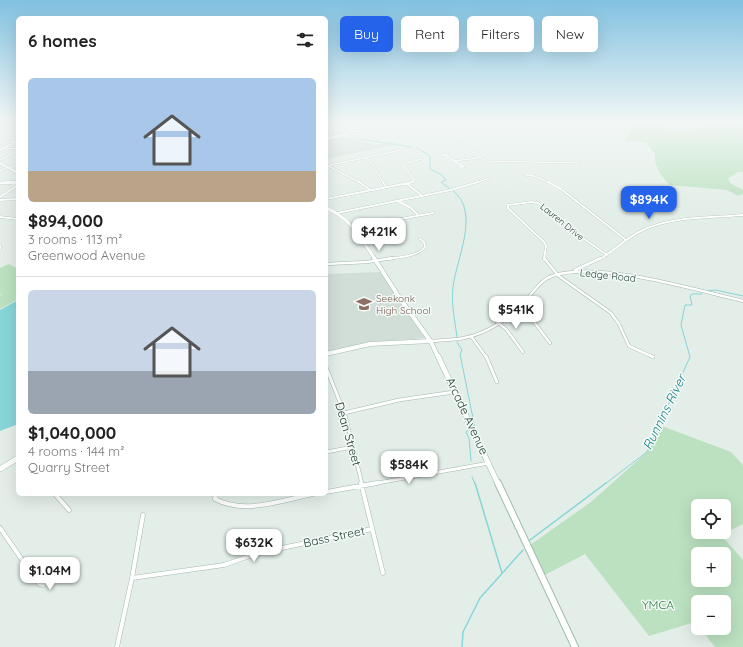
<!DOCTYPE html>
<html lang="en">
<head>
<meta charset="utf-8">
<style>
	:root { --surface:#fff; --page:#f2f2f2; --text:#222; --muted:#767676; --line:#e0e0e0; --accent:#2563eb }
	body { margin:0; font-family:Quicksand,sans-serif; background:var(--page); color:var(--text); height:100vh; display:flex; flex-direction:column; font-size:15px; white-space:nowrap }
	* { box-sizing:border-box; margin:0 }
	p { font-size:13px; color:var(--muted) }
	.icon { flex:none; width:22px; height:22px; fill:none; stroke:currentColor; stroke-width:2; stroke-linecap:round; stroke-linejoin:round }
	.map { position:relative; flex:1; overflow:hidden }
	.drawer { position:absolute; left:16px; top:16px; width:312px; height:480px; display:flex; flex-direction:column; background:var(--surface); border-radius:6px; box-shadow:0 4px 16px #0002 }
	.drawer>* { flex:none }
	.top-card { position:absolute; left:340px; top:16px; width:343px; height:36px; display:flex; gap:8px }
	.fabs { position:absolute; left:691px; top:499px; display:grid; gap:8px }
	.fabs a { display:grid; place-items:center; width:40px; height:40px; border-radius:6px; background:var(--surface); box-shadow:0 4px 16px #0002; font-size:20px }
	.price { position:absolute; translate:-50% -34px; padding:0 9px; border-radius:8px; background:#fff; color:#222; font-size:13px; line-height:26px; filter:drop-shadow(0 1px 2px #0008) }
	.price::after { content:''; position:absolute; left:50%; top:24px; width:12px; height:9px; margin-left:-6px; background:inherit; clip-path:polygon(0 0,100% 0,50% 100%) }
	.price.selected { background:var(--accent); color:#fff }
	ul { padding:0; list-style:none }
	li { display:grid; align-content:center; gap:8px; height:212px; padding:0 12px }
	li+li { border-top:1px solid var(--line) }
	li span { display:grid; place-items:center; height:124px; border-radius:6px; color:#555 }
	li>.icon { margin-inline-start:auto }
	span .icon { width:72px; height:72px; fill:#fffc; stroke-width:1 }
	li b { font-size:17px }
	h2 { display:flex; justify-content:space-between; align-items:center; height:48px; padding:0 12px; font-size:17px }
	.tag { padding:0 14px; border-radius:6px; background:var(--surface); box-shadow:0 4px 16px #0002; font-size:14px; line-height:36px }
	.tag.selected { background:var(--accent); color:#fff }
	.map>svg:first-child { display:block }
	.built { fill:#d1ded7 }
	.green { fill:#bbe1c0; fill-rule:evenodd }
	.water { fill:#87d5d7 }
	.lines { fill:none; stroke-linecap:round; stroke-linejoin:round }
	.stream-far1 { stroke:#87d5d7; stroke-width:1 }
	.stream { stroke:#87d5d7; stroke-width:1.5 }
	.street-far4-casing { stroke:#a5b7af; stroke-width:2 }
	.street-far3-casing { stroke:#a5b7af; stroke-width:2.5 }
	.street-far2-casing { stroke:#a5b7af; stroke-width:3.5 }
	.street-far1-casing { stroke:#a5b7af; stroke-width:4 }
	.street-casing { stroke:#a5b7af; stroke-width:5 }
	.secondary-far4-casing { stroke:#a1bbae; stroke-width:3 }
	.secondary-far3-casing { stroke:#a1bbae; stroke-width:3.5 }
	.secondary-far2-casing { stroke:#a1bbae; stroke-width:5 }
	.secondary-far1-casing { stroke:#a1bbae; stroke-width:6 }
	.secondary-casing { stroke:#a1bbae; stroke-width:8 }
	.street-far4 { stroke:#fff; stroke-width:1.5 }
	.street-far3 { stroke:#fff; stroke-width:2 }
	.street-far2 { stroke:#fff; stroke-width:2.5 }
	.street-far1 { stroke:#fff; stroke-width:3 }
	.street { stroke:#fff; stroke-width:4 }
	.secondary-far4 { stroke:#fff; stroke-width:2.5 }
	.secondary-far3 { stroke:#fff; stroke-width:3 }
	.secondary-far2 { stroke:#fff; stroke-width:4 }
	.secondary-far1 { stroke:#fff; stroke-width:5 }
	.secondary { stroke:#fff; stroke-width:6 }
	.rail-casing { stroke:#5c7d70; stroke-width:2 }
	.rail { stroke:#f4faf7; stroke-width:1; stroke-dasharray:1.5; stroke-linecap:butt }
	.labels { text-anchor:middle; stroke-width:3; stroke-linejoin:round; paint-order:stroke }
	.far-street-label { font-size:9px; fill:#214135; stroke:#f4faf7 }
	.street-label { font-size:10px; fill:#214135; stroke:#f4faf7 }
	.education-label { font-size:10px; fill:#785e54; stroke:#f4faf7; text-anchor:start }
	.near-street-label { font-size:12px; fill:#214135; stroke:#f4faf7 }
	.near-park-label { font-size:12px; fill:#287c3d; stroke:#f4faf7 }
	.near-water-label { font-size:13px; font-style:italic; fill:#167f83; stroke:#f4faf7 }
</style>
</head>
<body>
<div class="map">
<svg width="743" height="647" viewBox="0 0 743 647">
	<rect width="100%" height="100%" fill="#e3eee8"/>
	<path class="built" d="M345 137 376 145 388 142 400 144 326 159V140Z
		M380 272 425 338 369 342 326 352V274Z"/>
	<path class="green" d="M625 123H657L668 130H691L706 125 704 123H743V172H738L728 178 730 183 743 190V194L738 196 727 190 670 185C661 176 654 167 655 154L646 142 625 141 632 130Z
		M9 264 18 269V299L0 309V296L2 294 0 295V268Z
		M659 425 731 452 743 465V524L721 535 743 560V647H715L700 628H724V602H698V625L695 622 649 636 585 554 541 577 526 548 591 502 646 453 657 436ZM698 506H724V532H698ZM698 554H724V580H698Z"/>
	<path class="water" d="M18 300V424L0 431V310Z"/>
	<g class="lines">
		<path class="stream-far1" d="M709 123V125L743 142
			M360 139 412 147
			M417 148 430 156V169L442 175 446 180 441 182 450 189
			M453 191C481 211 456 260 453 287 451 304 455 321 457 337
			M706 291 716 290 743 296
			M457 342 462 350 460 354 475 428
			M468 430 466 432 469 438 471 461
			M472 477 475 484
			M605 484 647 452 690 357 681 325 685 305H692L690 296 692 294H702"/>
		<path class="stream" d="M475 483 502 573
			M530 540 606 483
			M462 647 463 632 480 598 523 550"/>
		<defs>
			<path id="street-far4" d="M406 123 416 129
				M425 123 430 126
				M469 123 481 132
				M360 124 387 127
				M420 128 455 139 479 157 487 161 580 163
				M0 129 16 123
				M0 135 18 128
				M4 135H18
				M344 135 402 132 444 123
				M0 141 15 142
				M5 148 18 149
				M448 154 446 156 442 155Z
				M446 156 464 167H458L459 166
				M365 158 373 164 383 183
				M0 160 18 151
				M454 161 478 158
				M326 165 361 183
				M326 166 401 150
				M10 168 18 164
				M0 171 8 167
				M533 176 525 175H532L550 183
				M410 183 414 180 403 164 422 159
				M475 183 489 178"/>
			<path id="street-far3" d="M359 182 370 190
				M383 182 386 187
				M548 182 561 189 626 240
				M406 183 421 195
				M0 197 18 185
				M326 199 413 182
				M0 200 18 199
				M398 201 411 208 418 215
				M337 213 451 190 478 182
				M0 217 18 219
				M387 219 395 220 433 213
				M0 246V249
				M387 259C399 257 417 257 425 247L424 242 420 239
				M544 259 546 246 544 242 508 208V205L531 202 538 203 567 227 607 255
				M600 259C615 250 627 237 643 230 674 216 710 218 743 215"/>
			<path id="street-far2" d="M544 258 557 274
				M326 264 367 262 393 258
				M575 270 601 258
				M556 274 611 313 619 324 629 346 653 357
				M520 306 525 310 550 343
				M497 322 506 329 523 352
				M471 336 486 357
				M431 341C442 340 453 340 464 338 485 334 509 319 524 303 532 294 540 280 552 276 597 260 695 290 743 301"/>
			<path id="street-far1" d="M486 356 497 382
				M651 356 653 357
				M326 367 345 415 362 484
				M344 413 399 400 454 392
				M326 452 353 447
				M372 484 489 463"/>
			<path id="street" d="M361 483 383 573
				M326 492 377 483
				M55 494 69 510
				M216 494 215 499C245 515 282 500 313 494
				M0 528 34 577
				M50 571 53 575 51 580 43 585 39 584 34 577Z
				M132 578 224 565 258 553 372 529
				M117 647 132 578 143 515"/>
			<path id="secondary-far4" d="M326 139 346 134 361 123
				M0 150 18 141
				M0 163 18 173
				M9 183 18 182"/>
			<path id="secondary-far3" d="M0 183 18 182
				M326 208C351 218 360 238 375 259"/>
			<path id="secondary-far2" d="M374 258 399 297 431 342 438 357
				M326 354 370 344 431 341"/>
			<path id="secondary-far1" d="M438 356 498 484
				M0 469 18 458"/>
			<path id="secondary" d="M498 483 575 647"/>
		</defs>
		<use href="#street-far4" class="street-far4-casing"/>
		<use href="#street-far3" class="street-far3-casing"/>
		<use href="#street-far2" class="street-far2-casing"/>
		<use href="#street-far1" class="street-far1-casing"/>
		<use href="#street" class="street-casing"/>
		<use href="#secondary-far4" class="secondary-far4-casing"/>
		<use href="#secondary-far3" class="secondary-far3-casing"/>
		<use href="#secondary-far2" class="secondary-far2-casing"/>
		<use href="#secondary-far1" class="secondary-far1-casing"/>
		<use href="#secondary" class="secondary-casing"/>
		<use href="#street-far4" class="street-far4"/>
		<use href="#street-far3" class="street-far3"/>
		<use href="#street-far2" class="street-far2"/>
		<use href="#street-far1" class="street-far1"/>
		<use href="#street" class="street"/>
		<use href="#secondary-far4" class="secondary-far4"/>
		<use href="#secondary-far3" class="secondary-far3"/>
		<use href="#secondary-far2" class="secondary-far2"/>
		<use href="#secondary-far1" class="secondary-far1"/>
		<use href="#secondary" class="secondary"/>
		<defs>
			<path id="rail" d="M0 125 9 123"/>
		</defs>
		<use href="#rail" class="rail-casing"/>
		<use href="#rail" class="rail"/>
	</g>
	<linearGradient id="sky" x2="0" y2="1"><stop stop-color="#81c1e1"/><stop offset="0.57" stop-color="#f2f7f5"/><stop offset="1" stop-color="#f2f7f5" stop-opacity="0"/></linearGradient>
	<rect width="743" height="214" fill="url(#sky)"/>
	<defs>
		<symbol id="school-bare" viewBox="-9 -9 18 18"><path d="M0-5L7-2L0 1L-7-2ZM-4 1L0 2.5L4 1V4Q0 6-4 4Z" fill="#8d6e63" stroke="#f4faf7" stroke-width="2.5" paint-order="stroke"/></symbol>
	</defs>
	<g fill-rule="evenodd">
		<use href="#school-bare" x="353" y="293" width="22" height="22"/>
	</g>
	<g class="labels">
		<g class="far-street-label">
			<text transform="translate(562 222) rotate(39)" y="3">Lauren Drive</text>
		</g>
		<g class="street-label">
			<text transform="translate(608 275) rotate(6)" y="4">Ledge Road</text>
		</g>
		<g class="education-label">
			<text x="376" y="302">Seekonk<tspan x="376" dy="12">High School</tspan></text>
		</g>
		<g class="near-street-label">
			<text transform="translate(467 416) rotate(65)" y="4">Arcade Avenue</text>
			<text transform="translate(348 434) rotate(74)" y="4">Dean Street</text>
			<text transform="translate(334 537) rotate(-12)" y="4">Bass Street</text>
		</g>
		<g class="near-park-label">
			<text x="658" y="609">YMCA</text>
		</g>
		<g class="near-water-label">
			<text transform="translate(664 412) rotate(-64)" y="5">Runnins River</text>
		</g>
	</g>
</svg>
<div class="fabs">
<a><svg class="icon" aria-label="locate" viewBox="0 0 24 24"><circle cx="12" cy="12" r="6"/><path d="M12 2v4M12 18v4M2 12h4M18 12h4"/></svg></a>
<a>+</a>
<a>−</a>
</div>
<b class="price selected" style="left:649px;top:220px">$894K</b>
<b class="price" style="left:379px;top:252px">$421K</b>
<b class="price" style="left:516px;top:330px">$541K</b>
<b class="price" style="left:409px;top:485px">$584K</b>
<b class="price" style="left:254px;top:563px">$632K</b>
<b class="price" style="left:50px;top:591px">$1.04M</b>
<div class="top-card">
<a class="tag selected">Buy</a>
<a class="tag">Rent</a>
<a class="tag">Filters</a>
<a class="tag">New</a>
</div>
<section class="drawer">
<h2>6 homes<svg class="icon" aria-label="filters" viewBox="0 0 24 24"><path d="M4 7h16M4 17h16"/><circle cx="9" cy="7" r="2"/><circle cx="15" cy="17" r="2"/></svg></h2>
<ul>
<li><span style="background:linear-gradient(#a9c7e8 75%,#b9a48a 0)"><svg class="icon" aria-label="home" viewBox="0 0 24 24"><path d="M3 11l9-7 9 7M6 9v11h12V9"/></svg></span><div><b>$894,000</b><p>3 rooms · 113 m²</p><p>Greenwood Avenue</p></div></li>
<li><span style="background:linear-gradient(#c9d6e8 65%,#9aa5b1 0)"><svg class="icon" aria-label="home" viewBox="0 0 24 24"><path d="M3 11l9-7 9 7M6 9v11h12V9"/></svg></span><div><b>$1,040,000</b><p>4 rooms · 144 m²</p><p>Quarry Street</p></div></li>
</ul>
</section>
</div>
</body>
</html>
